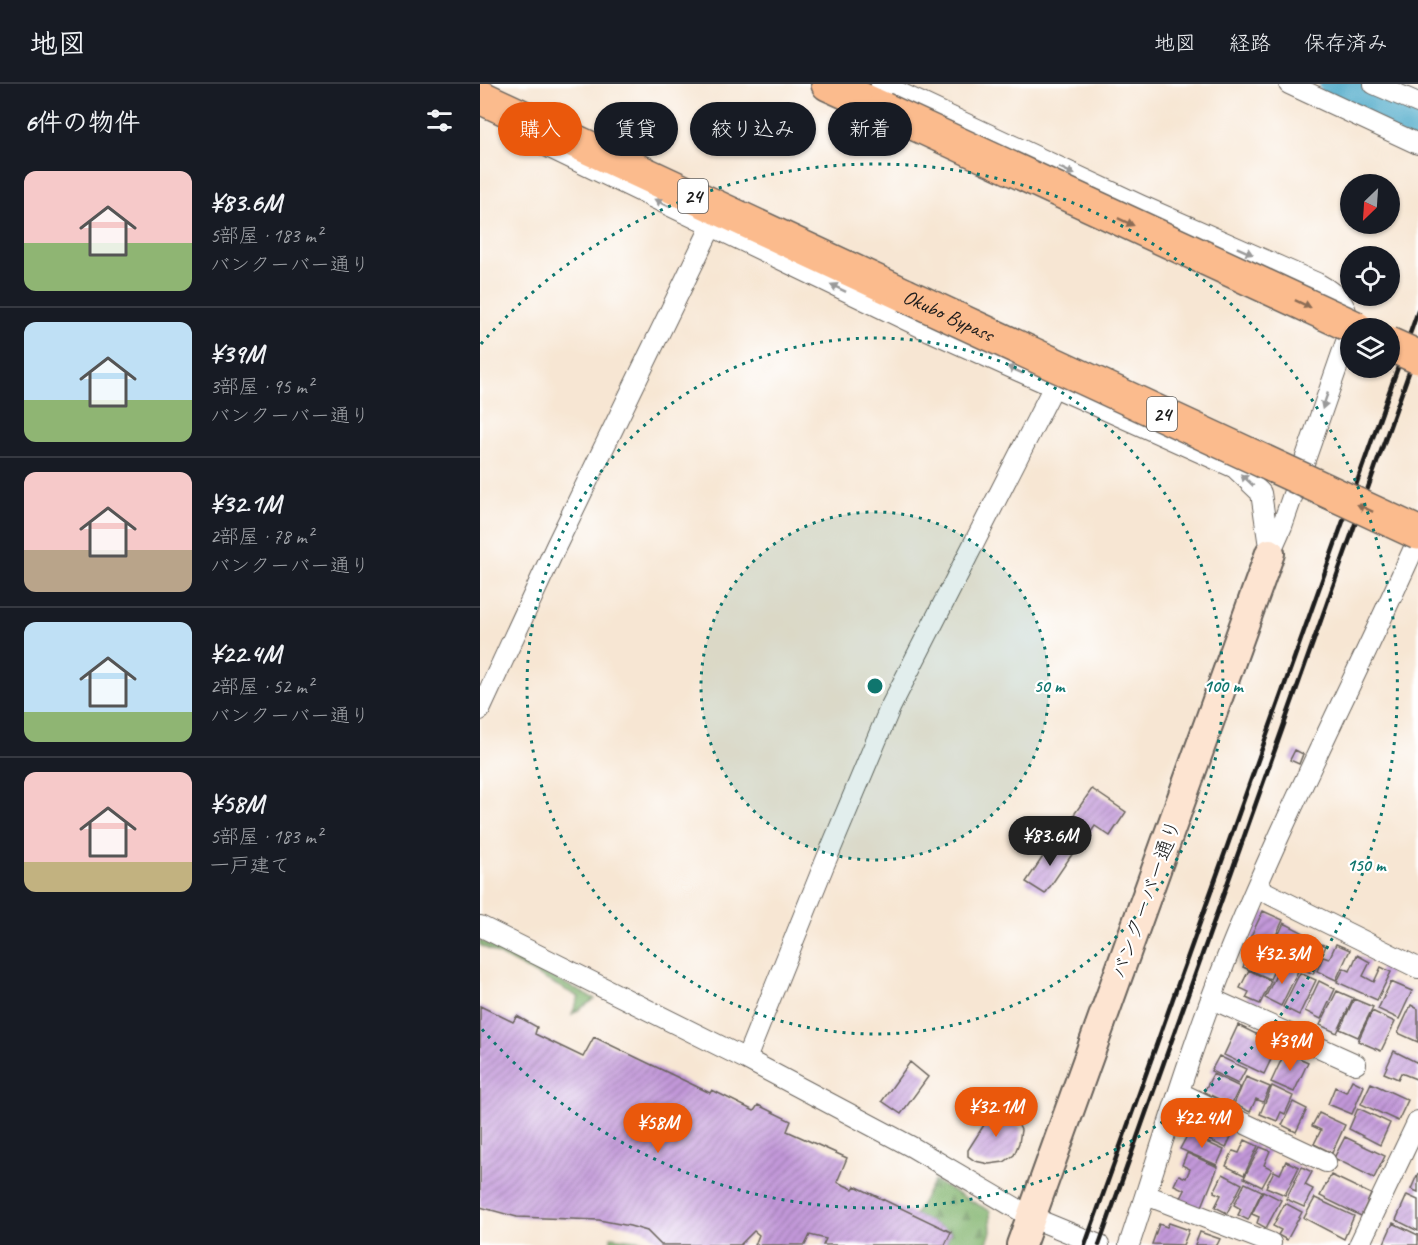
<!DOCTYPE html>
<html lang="ja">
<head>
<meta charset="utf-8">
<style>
	:root { --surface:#171b24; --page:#242831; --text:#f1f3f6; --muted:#9ea1a6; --line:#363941; --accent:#ea580c }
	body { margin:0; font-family:Caveat,"Klee One",sans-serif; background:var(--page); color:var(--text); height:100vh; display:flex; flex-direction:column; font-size:22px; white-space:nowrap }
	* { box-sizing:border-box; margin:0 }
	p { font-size:20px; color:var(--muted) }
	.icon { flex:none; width:33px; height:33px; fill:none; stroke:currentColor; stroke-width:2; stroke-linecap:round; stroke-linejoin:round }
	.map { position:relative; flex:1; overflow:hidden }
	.sheet { display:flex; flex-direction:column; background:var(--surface); width:480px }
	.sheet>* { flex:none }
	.hud { position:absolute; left:18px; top:18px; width:570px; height:54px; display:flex; gap:12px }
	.needle { width:39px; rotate:205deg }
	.tools { position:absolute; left:860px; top:90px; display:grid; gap:12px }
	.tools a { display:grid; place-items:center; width:60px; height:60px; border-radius:50%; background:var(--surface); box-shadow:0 2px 4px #0004; font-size:30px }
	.price { position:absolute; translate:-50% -51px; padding:0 14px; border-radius:21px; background:var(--accent); color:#fff; font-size:20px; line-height:39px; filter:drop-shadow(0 2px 3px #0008) }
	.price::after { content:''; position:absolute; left:50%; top:36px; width:18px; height:14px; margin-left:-9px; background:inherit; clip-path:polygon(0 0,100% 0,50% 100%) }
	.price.active { background:#222; color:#fff }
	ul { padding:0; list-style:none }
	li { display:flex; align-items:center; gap:18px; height:150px; padding:0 24px }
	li+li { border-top:2px solid var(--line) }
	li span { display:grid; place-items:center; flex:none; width:168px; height:120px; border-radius:12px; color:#555 }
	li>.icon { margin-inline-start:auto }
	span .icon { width:72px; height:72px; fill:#fffc; stroke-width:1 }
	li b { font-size:26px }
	h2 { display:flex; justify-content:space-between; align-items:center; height:72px; padding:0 24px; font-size:26px }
	.tag { padding:0 21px; border-radius:27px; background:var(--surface); box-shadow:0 2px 4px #0004; font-size:21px; line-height:54px }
	.tag.active { background:var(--accent); color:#fff }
	header { display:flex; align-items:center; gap:36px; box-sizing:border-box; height:84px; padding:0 30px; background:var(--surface); border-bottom:2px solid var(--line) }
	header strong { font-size:28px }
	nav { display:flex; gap:33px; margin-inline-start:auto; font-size:21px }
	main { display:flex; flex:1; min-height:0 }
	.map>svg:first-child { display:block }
	.forest { fill:url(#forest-firs); stroke:#4e6744; stroke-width:1.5 }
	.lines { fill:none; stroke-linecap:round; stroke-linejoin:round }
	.river { stroke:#49a7c7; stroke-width:42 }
	.building { fill:url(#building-hatch) }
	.street-casing { stroke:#69635c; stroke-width:22 }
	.secondary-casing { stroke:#69635c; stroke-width:32 }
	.highway-casing { stroke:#69635c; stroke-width:36 }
	.street { stroke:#fff; stroke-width:20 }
	.secondary { stroke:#fde4d1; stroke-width:28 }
	.highway { stroke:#fbbb8d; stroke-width:33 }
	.rail { stroke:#1c1c1c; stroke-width:4.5 }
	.highway-bridge-casing { stroke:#69635c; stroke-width:36; stroke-linecap:butt }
	.highway-bridge { stroke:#fbbb8d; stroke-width:33 }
	.oneway { fill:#999 }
	.oneway2 { fill:#8c6c54 }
	.ring { fill:none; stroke:#0f766e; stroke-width:3; stroke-dasharray:3 6 }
	.labels { text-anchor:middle; stroke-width:4.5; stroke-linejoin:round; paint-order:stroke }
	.shield { fill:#fff; stroke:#606060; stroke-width:1.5 }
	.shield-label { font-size:20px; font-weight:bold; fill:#1c1c1c }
	.street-label { font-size:21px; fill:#1c1c1c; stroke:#fff }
	.centre { fill:#0f766e; stroke:#fff; stroke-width:3 }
	.ring-label { font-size:18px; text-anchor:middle; font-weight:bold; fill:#0f766e; stroke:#fff; stroke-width:4.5; stroke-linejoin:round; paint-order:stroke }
</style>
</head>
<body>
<header>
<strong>地図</strong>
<nav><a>地図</a><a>経路</a><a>保存済み</a></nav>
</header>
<main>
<section class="sheet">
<h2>6件の物件<svg class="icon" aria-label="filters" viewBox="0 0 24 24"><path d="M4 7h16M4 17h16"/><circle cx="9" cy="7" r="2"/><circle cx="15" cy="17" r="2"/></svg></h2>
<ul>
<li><span style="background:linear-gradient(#f6c9c9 60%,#8fb573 0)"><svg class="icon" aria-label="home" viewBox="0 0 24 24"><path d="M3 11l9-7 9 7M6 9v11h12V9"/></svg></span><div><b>¥83.6M</b><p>5部屋 · 183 m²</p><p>バンクーバー通り</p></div></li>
<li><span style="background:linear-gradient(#bfe0f5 65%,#8fb573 0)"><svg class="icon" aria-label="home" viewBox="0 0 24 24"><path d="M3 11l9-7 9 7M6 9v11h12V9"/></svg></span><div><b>¥39M</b><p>3部屋 · 95 m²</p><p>バンクーバー通り</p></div></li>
<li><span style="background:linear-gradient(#f6c9c9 65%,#b9a48a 0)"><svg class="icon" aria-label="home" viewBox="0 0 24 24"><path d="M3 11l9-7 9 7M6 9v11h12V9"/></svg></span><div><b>¥32.1M</b><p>2部屋 · 78 m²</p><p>バンクーバー通り</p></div></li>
<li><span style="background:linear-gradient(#bfe0f5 75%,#8fb573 0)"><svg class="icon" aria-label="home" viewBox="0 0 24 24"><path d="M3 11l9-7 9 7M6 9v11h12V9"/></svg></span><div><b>¥22.4M</b><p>2部屋 · 52 m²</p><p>バンクーバー通り</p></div></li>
<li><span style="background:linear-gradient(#f6c9c9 75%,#c2b280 0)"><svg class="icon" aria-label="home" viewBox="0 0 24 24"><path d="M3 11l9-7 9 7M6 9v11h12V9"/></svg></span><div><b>¥58M</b><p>5部屋 · 183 m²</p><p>一戸建て</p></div></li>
</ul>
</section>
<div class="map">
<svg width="938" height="1161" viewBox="0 0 938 1161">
	<defs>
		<pattern id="forest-firs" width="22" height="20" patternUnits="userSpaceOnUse" patternTransform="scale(1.5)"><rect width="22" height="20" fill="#80b26c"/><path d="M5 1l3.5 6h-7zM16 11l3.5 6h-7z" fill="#689058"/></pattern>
		<pattern id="building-hatch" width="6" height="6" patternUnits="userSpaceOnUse" patternTransform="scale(1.5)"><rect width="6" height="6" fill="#c298d9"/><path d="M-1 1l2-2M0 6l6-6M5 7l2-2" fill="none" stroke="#9d7baf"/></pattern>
	</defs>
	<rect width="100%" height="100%" fill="#fff"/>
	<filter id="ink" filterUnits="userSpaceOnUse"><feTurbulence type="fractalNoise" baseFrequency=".0167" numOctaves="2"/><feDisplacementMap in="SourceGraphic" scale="12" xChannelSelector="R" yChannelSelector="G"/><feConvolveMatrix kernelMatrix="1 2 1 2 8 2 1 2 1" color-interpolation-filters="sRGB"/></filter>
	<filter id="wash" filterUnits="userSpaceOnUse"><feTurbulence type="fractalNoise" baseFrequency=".008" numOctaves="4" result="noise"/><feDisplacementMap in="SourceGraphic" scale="24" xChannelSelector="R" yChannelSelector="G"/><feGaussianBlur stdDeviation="1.35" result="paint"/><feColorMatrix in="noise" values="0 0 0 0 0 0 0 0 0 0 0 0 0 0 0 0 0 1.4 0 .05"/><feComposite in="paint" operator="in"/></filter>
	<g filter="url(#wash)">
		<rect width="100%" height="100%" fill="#f7e6d3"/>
		<path class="forest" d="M0 856 115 915 92 930 99 913 0 861Z
			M454 1097 510 1127 511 1148 506 1161H465L471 1148 435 1131Z
			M131 1153 163 1157V1161H131Z"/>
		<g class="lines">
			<path class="river" d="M860 0 938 36"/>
		</g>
		<g id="blocks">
			<path class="building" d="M815 666 823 670 819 680 810 676Z
				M612 705 646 728 630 752 615 742 603 760 583 746Z
				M574 756 593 769 565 810 546 798Z
				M783 827 803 836 790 864 770 854Z
				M804 839 824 849 811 876 791 867Z
				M825 853 846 862 833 890 813 880Z
				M856 860 870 866 856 896 837 887 843 873 849 875Z
				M772 863 799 876 790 895 763 883Z
				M877 871 890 878 883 892 894 898 901 883 911 888 897 916 857 898 864 884 870 887Z
				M802 879 818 887 801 922 785 914Z
				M769 886 791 897 780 920 766 914 769 908 760 904Z
				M820 889 836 896 819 931 803 923Z
				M839 897 855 905 841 935 825 927Z
				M911 898 932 907 919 935 898 925Z
				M857 907 873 914 857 949 840 941Z
				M874 915 893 923 878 953 860 945Z
				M931 921 938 925V958L918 949Z
				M0 922 33 938 37 932 57 943 55 950 103 973 114 953 230 1009 232 1006 274 1027 278 1021 311 1037 307 1047 367 1074 357 1098 373 1105 375 1102 471 1148 465 1161H343L346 1155 330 1151 325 1161H275L279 1151 274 1147 260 1161H181L167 1147 150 1142 119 1136 37 1133 0 1123Z
				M892 927 915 938 901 967 878 957Z
				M758 941 798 961 784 990 744 971Z
				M914 967 938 979V991L936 995 921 989 918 995 904 989Z
				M805 968 828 978 814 1008 791 998Z
				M739 972 766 985 758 1000 731 987Z
				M430 978 448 993 421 1030 402 1017Z
				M733 990 760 1003 751 1021 724 1008Z
				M766 993 790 1003 783 1018 776 1015 770 1028 754 1020Z
				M872 996 884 1002 872 1030 848 1020 855 1003 866 1008Z
				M891 999 928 1016 918 1037 881 1020Z
				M792 1002 813 1012 805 1030 801 1028 797 1037 780 1030Z
				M813 1018 827 1025 816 1048 802 1041Z
				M518 1019 535 1034 541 1046 539 1059 534 1071 524 1078 509 1080 495 1077 488 1072V1066Z
				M878 1024 910 1039 900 1061 869 1045Z
				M839 1029 865 1041 852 1069 834 1060 841 1046 832 1042Z
				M717 1031 753 1048 746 1064 710 1047Z
				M708 1050 744 1066 737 1081 700 1065Z
				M865 1053 905 1072 894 1094 854 1074Z
				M765 1056 778 1062 764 1091 746 1082 753 1067 759 1069Z
				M780 1063 790 1067 784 1081 792 1085 782 1103 764 1094Z
				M707 1069 738 1083 721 1125 700 1116 705 1106 694 1101 699 1091 706 1094 710 1085 702 1081Z
				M806 1077 819 1083 805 1111 786 1103 794 1087 800 1090Z
				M822 1083 832 1088 825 1101 833 1105 824 1123 806 1115Z
				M938 1089V1108L931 1105Z
				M743 1090 762 1100 747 1129 735 1123 741 1111 734 1108Z
				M851 1091 891 1110 881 1132 840 1112Z
				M765 1099 782 1107 768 1136 758 1131 761 1125 754 1121Z
				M783 1107 801 1116 786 1144 777 1139 779 1133 772 1130Z
				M927 1111 938 1116V1147L916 1136Z
				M835 1114 874 1132 864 1155 824 1134Z
				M805 1119 822 1128 807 1156 798 1151 801 1146 793 1142Z
				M689 1139 709 1146 703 1161 672 1160 679 1140 687 1143Z
				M913 1139 938 1151V1161H909L904 1159Z
				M720 1148 740 1155 737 1161H715Z"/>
		</g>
	</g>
	<g filter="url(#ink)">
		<use href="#blocks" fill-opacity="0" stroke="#69635c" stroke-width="1.5"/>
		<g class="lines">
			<defs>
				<path id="street" d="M401 0 660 121 837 199C861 212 871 224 868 252L802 442 790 469
					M809 0 938 60
					M894 0 938 19
					M41 50 445 245 755 384 781 409 790 469
					M0 626 76 462 231 143
					M777 804 938 884
					M0 842 266 975 432 1063 551 1133 619 1161
					M732 915 876 980
					M266 975 344 781 410 624 573 304
					M700 1009 846 1078
					M666 1111 791 1159
					M649 1161C683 1059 713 955 754 856 810 720 878 589 938 455
					M879 1161 938 1037"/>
				<path id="secondary" d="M541 1161 790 469"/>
				<path id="highway" d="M348 0 403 25
					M0 13 425 211"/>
			</defs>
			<use href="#street" class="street-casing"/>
			<use href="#secondary" class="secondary-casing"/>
			<use href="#highway" class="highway-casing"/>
			<use href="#street" class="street"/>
			<use href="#secondary" class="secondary"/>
			<use href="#highway" class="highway"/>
			<path class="rail" d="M605 1161 938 227
				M619 1161 938 263"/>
			<defs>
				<g id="highway-bridge">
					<path d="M403 25 876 244"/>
					<path id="s1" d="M425 211 938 449"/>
					<path d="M909 260 938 273"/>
				</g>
			</defs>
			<use href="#highway-bridge" class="highway-bridge-casing"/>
			<use href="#highway-bridge" class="highway-bridge"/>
		</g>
		<defs><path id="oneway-solid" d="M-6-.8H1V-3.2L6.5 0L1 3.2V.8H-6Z" transform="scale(1.5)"/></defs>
		<g class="oneway">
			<use href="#oneway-solid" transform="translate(587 87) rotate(25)"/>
			<use href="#oneway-solid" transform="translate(182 119) rotate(-154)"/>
			<use href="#oneway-solid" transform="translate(765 167) rotate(24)"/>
			<use href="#oneway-solid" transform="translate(358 204) rotate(-154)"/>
			<use href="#oneway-solid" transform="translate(535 286) rotate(-156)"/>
			<use href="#oneway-solid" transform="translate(845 317) rotate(109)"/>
			<use href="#oneway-solid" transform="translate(767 396) rotate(-137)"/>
		</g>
		<g class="oneway2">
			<use href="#oneway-solid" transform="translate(646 138) rotate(25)"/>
			<use href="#oneway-solid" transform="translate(823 220) rotate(25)"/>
			<use href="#oneway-solid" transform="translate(885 424) rotate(-155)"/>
		</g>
	</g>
	<circle cx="395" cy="602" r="174" fill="#0f766e" fill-opacity=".12"/>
	<g class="ring">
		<circle cx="395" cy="602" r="174"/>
		<circle cx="395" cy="602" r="348"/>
		<path d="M1 260A522 522 0 1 1 1 944"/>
	</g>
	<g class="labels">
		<g class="shield">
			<rect x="198" y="95" width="30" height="34" rx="4.5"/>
			<rect x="667" y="313" width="30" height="34" rx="4.5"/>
		</g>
		<g class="shield-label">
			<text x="213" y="119">24</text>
			<text x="682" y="337">24</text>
		</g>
		<g class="street-label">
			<text dy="7" stroke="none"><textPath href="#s1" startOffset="48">Okubo Bypass</textPath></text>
			<text transform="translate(666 815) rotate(-70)" y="7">バンクーバー通り</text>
		</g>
	</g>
	<circle cx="395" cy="602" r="9" class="centre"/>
	<g class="ring-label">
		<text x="569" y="608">50 m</text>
		<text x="743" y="608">100 m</text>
		<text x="886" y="787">150 m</text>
	</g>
</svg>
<div class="tools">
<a><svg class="needle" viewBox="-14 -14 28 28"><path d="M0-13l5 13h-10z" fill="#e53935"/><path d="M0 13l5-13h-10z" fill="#9ea1a6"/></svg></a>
<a><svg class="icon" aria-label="locate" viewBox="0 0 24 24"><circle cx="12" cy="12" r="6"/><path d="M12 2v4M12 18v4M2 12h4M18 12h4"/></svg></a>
<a><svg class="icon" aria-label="layers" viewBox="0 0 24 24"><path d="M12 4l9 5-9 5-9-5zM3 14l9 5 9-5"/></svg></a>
</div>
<b class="price active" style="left:570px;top:783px">¥83.6M</b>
<b class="price" style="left:802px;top:901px">¥32.3M</b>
<b class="price" style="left:810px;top:988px">¥39M</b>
<b class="price" style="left:516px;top:1054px">¥32.1M</b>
<b class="price" style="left:722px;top:1065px">¥22.4M</b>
<b class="price" style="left:178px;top:1070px">¥58M</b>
<div class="hud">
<a class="tag active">購入</a>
<a class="tag">賃貸</a>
<a class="tag">絞り込み</a>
<a class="tag">新着</a>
</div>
</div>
</main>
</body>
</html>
